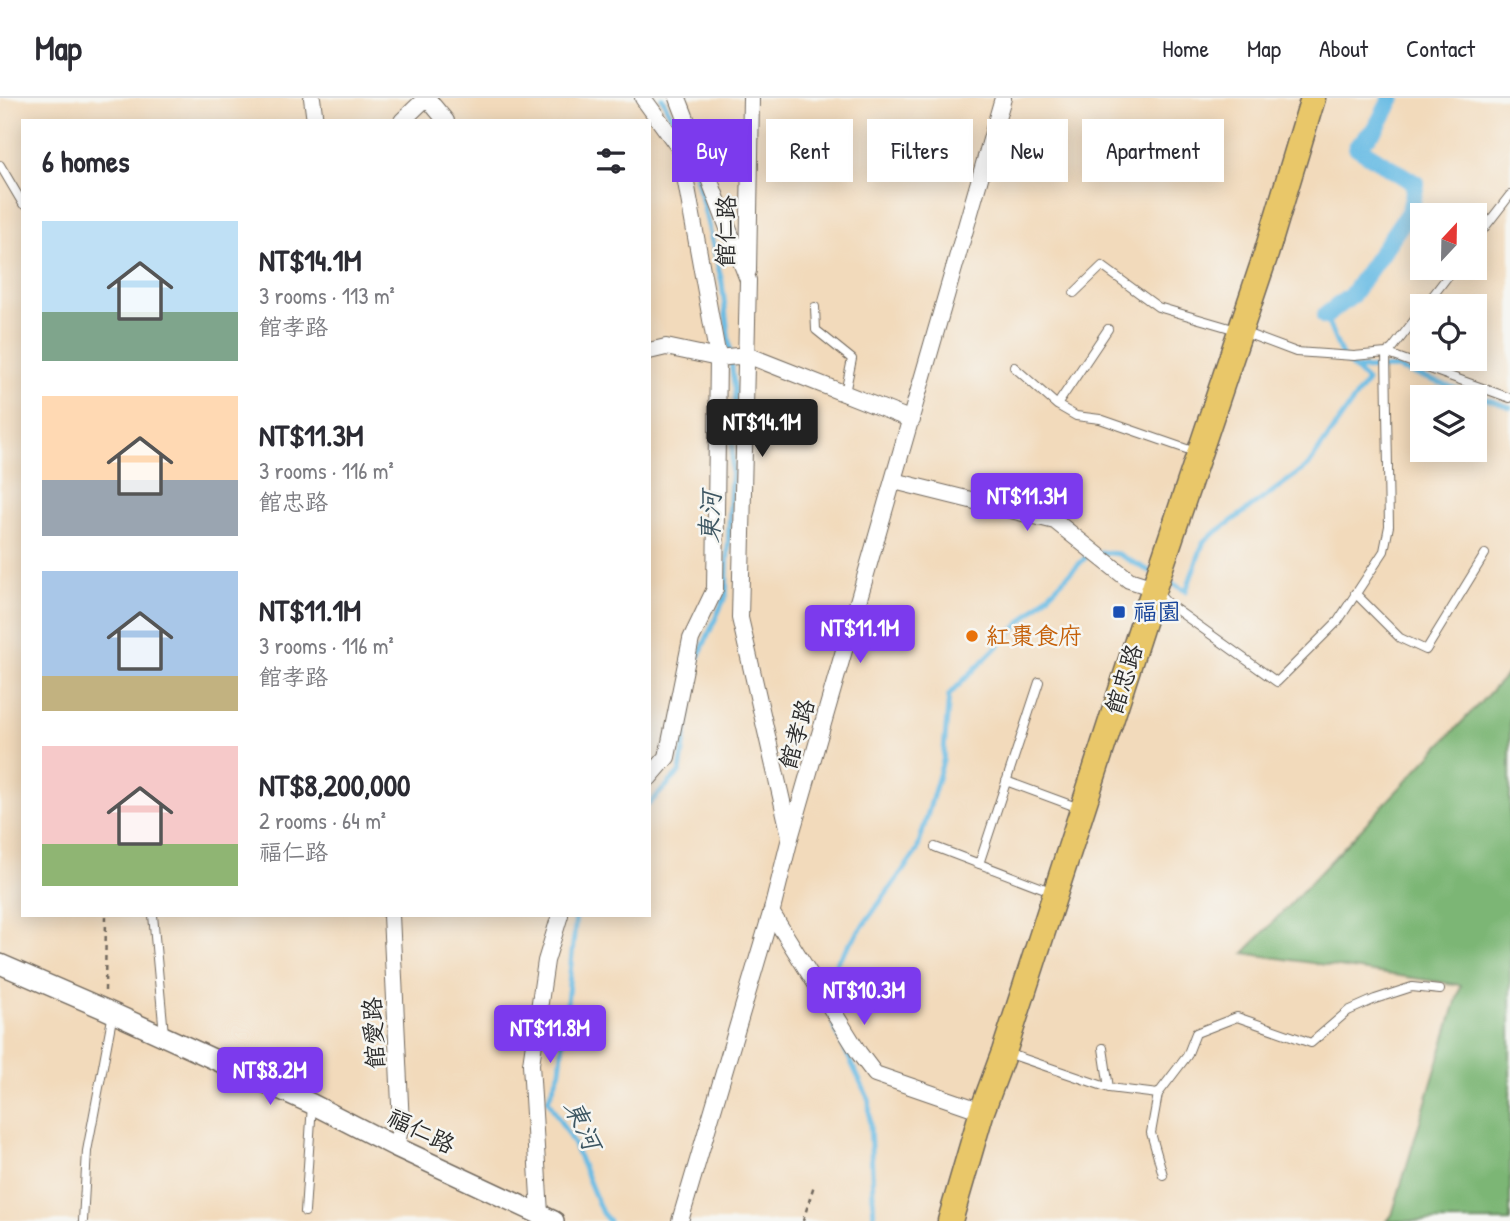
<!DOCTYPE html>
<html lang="en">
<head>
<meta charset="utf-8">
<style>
	:root { --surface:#fff; --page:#f2f2f3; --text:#2b2b33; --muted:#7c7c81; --line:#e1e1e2; --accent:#7c3aed }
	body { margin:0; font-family:"Patrick Hand","LXGW WenKai TC",sans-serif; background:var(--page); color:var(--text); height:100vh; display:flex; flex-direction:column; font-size:26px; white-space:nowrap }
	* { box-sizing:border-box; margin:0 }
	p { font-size:23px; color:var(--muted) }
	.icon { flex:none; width:38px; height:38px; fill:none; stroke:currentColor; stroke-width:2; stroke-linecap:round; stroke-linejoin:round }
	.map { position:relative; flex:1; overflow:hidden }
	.details { position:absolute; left:21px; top:21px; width:630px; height:798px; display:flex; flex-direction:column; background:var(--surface); border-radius:0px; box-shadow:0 4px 18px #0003 }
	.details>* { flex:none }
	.top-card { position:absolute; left:672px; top:21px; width:665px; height:63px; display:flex; gap:14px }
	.needle { width:46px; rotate:22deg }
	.buttons { position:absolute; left:1410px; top:105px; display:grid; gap:14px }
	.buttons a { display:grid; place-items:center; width:77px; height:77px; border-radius:0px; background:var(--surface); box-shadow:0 4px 18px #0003; font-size:35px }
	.price { position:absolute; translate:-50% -60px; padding:0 16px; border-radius:7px; background:var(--accent); color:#fff; font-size:23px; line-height:46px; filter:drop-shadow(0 2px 4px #0008) }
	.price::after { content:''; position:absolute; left:50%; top:42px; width:21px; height:16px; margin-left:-10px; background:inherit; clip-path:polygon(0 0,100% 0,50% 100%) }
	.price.on { background:#222; color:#fff }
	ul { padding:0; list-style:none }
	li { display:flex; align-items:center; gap:21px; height:175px; padding:0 21px }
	li span { display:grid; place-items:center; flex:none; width:196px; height:140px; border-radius:0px; color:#555 }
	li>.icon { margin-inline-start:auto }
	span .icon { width:84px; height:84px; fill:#fffc; stroke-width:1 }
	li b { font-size:30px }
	h2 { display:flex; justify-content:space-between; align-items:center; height:84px; padding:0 21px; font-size:30px }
	.pill { padding:0 24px; border-radius:0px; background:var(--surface); box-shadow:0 4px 18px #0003; font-size:24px; line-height:63px }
	.pill.on { background:var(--accent); color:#fff }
	header { display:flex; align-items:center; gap:42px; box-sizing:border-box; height:98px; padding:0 35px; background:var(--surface); border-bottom:2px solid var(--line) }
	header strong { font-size:33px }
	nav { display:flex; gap:38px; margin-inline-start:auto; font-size:24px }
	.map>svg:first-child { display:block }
	.forest { fill:#7cb674; stroke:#547050; stroke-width:2 }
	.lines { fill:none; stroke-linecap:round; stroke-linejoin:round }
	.stream { stroke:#68bbe4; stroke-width:5 }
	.canal { stroke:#68bbe4; stroke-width:18 }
	.service-casing { stroke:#71685d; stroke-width:10 }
	.minor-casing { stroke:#71685d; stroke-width:18 }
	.tertiary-casing { stroke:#71685d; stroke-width:22 }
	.primary-casing { stroke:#71685d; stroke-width:27 }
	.path { stroke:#71685d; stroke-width:2.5; stroke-dasharray:5 5; stroke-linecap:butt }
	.service { stroke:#fff; stroke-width:8 }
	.minor { stroke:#fff; stroke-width:16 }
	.tertiary { stroke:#fff; stroke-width:19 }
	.primary { stroke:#e9c769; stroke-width:24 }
	.transit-dot { fill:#1a4fb4; stroke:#f6f6f2; stroke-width:2.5 }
	.food-dot { fill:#e8710a; stroke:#f6f6f2; stroke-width:2.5 }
	.labels { text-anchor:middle; stroke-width:5; stroke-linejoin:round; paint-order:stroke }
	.street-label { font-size:24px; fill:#2b2b2b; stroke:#f6f6f2 }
	.transit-label { font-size:24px; fill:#164399; stroke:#f6f6f2; text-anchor:start }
	.food-label { font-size:24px; fill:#c56008; stroke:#f6f6f2; text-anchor:start }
	.water-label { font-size:26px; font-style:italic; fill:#3d5662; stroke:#f6f6f2 }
</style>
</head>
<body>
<header>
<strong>Map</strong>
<nav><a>Home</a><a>Map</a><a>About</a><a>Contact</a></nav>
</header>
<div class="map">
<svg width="1510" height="1123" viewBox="0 0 1510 1123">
	<rect width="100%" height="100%" fill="#f6f6f2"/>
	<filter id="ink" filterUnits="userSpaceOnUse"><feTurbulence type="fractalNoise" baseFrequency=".0143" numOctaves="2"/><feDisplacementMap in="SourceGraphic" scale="14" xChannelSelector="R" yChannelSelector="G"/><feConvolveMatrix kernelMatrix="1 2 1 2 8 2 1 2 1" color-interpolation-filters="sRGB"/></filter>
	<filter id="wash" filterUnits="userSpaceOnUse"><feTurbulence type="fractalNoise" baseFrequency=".00686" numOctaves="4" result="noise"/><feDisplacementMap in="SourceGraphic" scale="28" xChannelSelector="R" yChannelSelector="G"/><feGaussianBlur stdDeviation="1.57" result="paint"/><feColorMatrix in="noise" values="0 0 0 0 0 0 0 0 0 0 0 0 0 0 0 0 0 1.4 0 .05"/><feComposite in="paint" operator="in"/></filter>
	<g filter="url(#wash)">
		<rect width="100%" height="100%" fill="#f2dabb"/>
		<path class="forest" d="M1510 573V1123H1387L1392 1117 1461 887 1244 855Z"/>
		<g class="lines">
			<path class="stream" d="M1355 271 1396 270 1510 309
				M1101 454 1118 456 1153 475
				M1164 481 1186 493 1204 443 1308 368 1367 283 1343 260 1325 218
				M649 706 680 674 697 562 726 497 735 296 722 184 691 57 662 0
				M576 817 560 973 548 1002 574 1047 602 1115 609 1123
				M824 891 838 862 917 753 943 663 949 597 1092 453
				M834 928 869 1002 874 1123"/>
			<path class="canal" d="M1325 218 1351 198 1410 113 1416 86 1357 49 1376 30 1392 0"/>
		</g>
	</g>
	<g filter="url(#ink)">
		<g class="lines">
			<defs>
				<path id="service" d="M0 67 23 106
					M1475 142 1510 97
					M1074 195 1102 168 1158 209 1240 233 1296 254 1354 258 1386 255 1510 300
					M1425 208 1454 170
					M815 209 816 232 852 261 845 295
					M1014 269 1057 307 1076 318 1100 321 1198 355
					M1057 307 1108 231
					M1158 495 1167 505 1277 584 1338 523 1384 453 1389 428 1386 255 1392 251 1423 211
					M1355 495 1400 540 1426 552 1485 456
					M1006 683 1079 710
					M935 749 1053 794
					M979 766 1039 584
					M153 817 164 936
					M1103 950 1109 990
					M1007 955 1109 990 1158 996
					M1163 1077 1151 1035 1158 996 1187 958 1196 935 1237 919 1311 945 1348 913 1375 901 1412 889 1440 892
					M305 1114 312 1006
					M83 1123 87 1053 113 915"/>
				<path id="minor" d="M312 0 315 23
					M427 0 446 23
					M643 0 680 51 718 260 715 491 691 541 667 659 649 680
					M678 0 748 182 740 520 790 738
					M402 23 426 0
					M748 173 751 0
					M649 253 666 249 718 260 747 257 912 322
					M894 383 1055 423 1129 482 1154 490
					M771 814 859 955 875 976 982 1013
					M391 817 401 1027 396 1049
					M540 1116 531 966 546 863 560 817
					M680 1123 772 812 790 740 1003 0"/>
				<path id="tertiary" d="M0 866 104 911 312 1006 396 1049 554 1123"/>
				<path id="primary" d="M950 1123 982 1013 1004 954 1154 490 1266 156 1313 0"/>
			</defs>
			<use href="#service" class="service-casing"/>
			<use href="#minor" class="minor-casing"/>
			<use href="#tertiary" class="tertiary-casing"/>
			<use href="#primary" class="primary-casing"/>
			<path class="path" d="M105 893 106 817
				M803 1123 814 1087"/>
			<use href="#service" class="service"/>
			<use href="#minor" class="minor"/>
			<use href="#tertiary" class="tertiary"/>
			<use href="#primary" class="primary"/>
		</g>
	</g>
	<rect class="transit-dot" x="1112" y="507" width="14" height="14" rx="3.5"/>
	<circle class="food-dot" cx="972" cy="538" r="7"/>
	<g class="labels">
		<g class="street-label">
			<text transform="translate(726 133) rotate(-89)" y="8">館仁路</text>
			<text transform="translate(1124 581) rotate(-72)" y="8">館忠路</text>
			<text transform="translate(797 636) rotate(-74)" y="8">館孝路</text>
			<text transform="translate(374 935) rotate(-93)" y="8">館愛路</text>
			<text transform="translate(421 1033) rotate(26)" y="8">福仁路</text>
		</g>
		<g class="transit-label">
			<text x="1133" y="522">福園</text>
		</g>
		<g class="food-label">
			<text x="986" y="546">紅棗食府</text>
		</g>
		<g class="water-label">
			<text transform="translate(710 419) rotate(-88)" y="9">東河</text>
			<text transform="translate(583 1027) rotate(65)" y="9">東河</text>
		</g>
	</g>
</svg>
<div class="buttons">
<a><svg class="needle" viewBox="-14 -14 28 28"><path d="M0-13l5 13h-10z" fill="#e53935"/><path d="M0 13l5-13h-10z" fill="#7c7c81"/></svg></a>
<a><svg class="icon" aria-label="locate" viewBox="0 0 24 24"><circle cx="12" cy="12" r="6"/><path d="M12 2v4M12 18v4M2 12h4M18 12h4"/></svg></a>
<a><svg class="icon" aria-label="layers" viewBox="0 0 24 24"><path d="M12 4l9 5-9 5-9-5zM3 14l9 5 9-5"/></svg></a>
</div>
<b class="price on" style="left:762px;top:361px">NT$14.1M</b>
<b class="price" style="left:1027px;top:435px">NT$11.3M</b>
<b class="price" style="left:860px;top:567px">NT$11.1M</b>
<b class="price" style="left:864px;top:929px">NT$10.3M</b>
<b class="price" style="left:550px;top:967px">NT$11.8M</b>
<b class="price" style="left:270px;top:1009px">NT$8.2M</b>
<div class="top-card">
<a class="pill on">Buy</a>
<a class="pill">Rent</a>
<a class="pill">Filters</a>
<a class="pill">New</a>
<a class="pill">Apartment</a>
</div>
<section class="details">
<h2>6 homes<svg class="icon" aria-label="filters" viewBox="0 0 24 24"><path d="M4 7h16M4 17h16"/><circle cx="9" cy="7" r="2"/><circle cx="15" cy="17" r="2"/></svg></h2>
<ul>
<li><span style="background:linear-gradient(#bfe0f5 65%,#7fa58c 0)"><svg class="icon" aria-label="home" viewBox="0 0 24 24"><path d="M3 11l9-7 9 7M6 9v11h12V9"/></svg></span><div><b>NT$14.1M</b><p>3 rooms · 113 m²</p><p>館孝路</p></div></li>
<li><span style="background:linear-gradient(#ffd9b3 60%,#9aa5b1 0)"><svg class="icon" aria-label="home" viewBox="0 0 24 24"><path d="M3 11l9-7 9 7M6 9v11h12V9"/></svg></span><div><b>NT$11.3M</b><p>3 rooms · 116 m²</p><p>館忠路</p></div></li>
<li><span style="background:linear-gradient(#a9c7e8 75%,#c2b280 0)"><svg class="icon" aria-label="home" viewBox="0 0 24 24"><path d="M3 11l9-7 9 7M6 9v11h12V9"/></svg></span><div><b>NT$11.1M</b><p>3 rooms · 116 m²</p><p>館孝路</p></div></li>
<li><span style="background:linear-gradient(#f6c9c9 70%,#8fb573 0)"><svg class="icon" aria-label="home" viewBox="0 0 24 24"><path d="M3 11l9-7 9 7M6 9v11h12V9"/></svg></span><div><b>NT$8,200,000</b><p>2 rooms · 64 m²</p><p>福仁路</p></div></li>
</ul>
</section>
</div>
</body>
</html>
